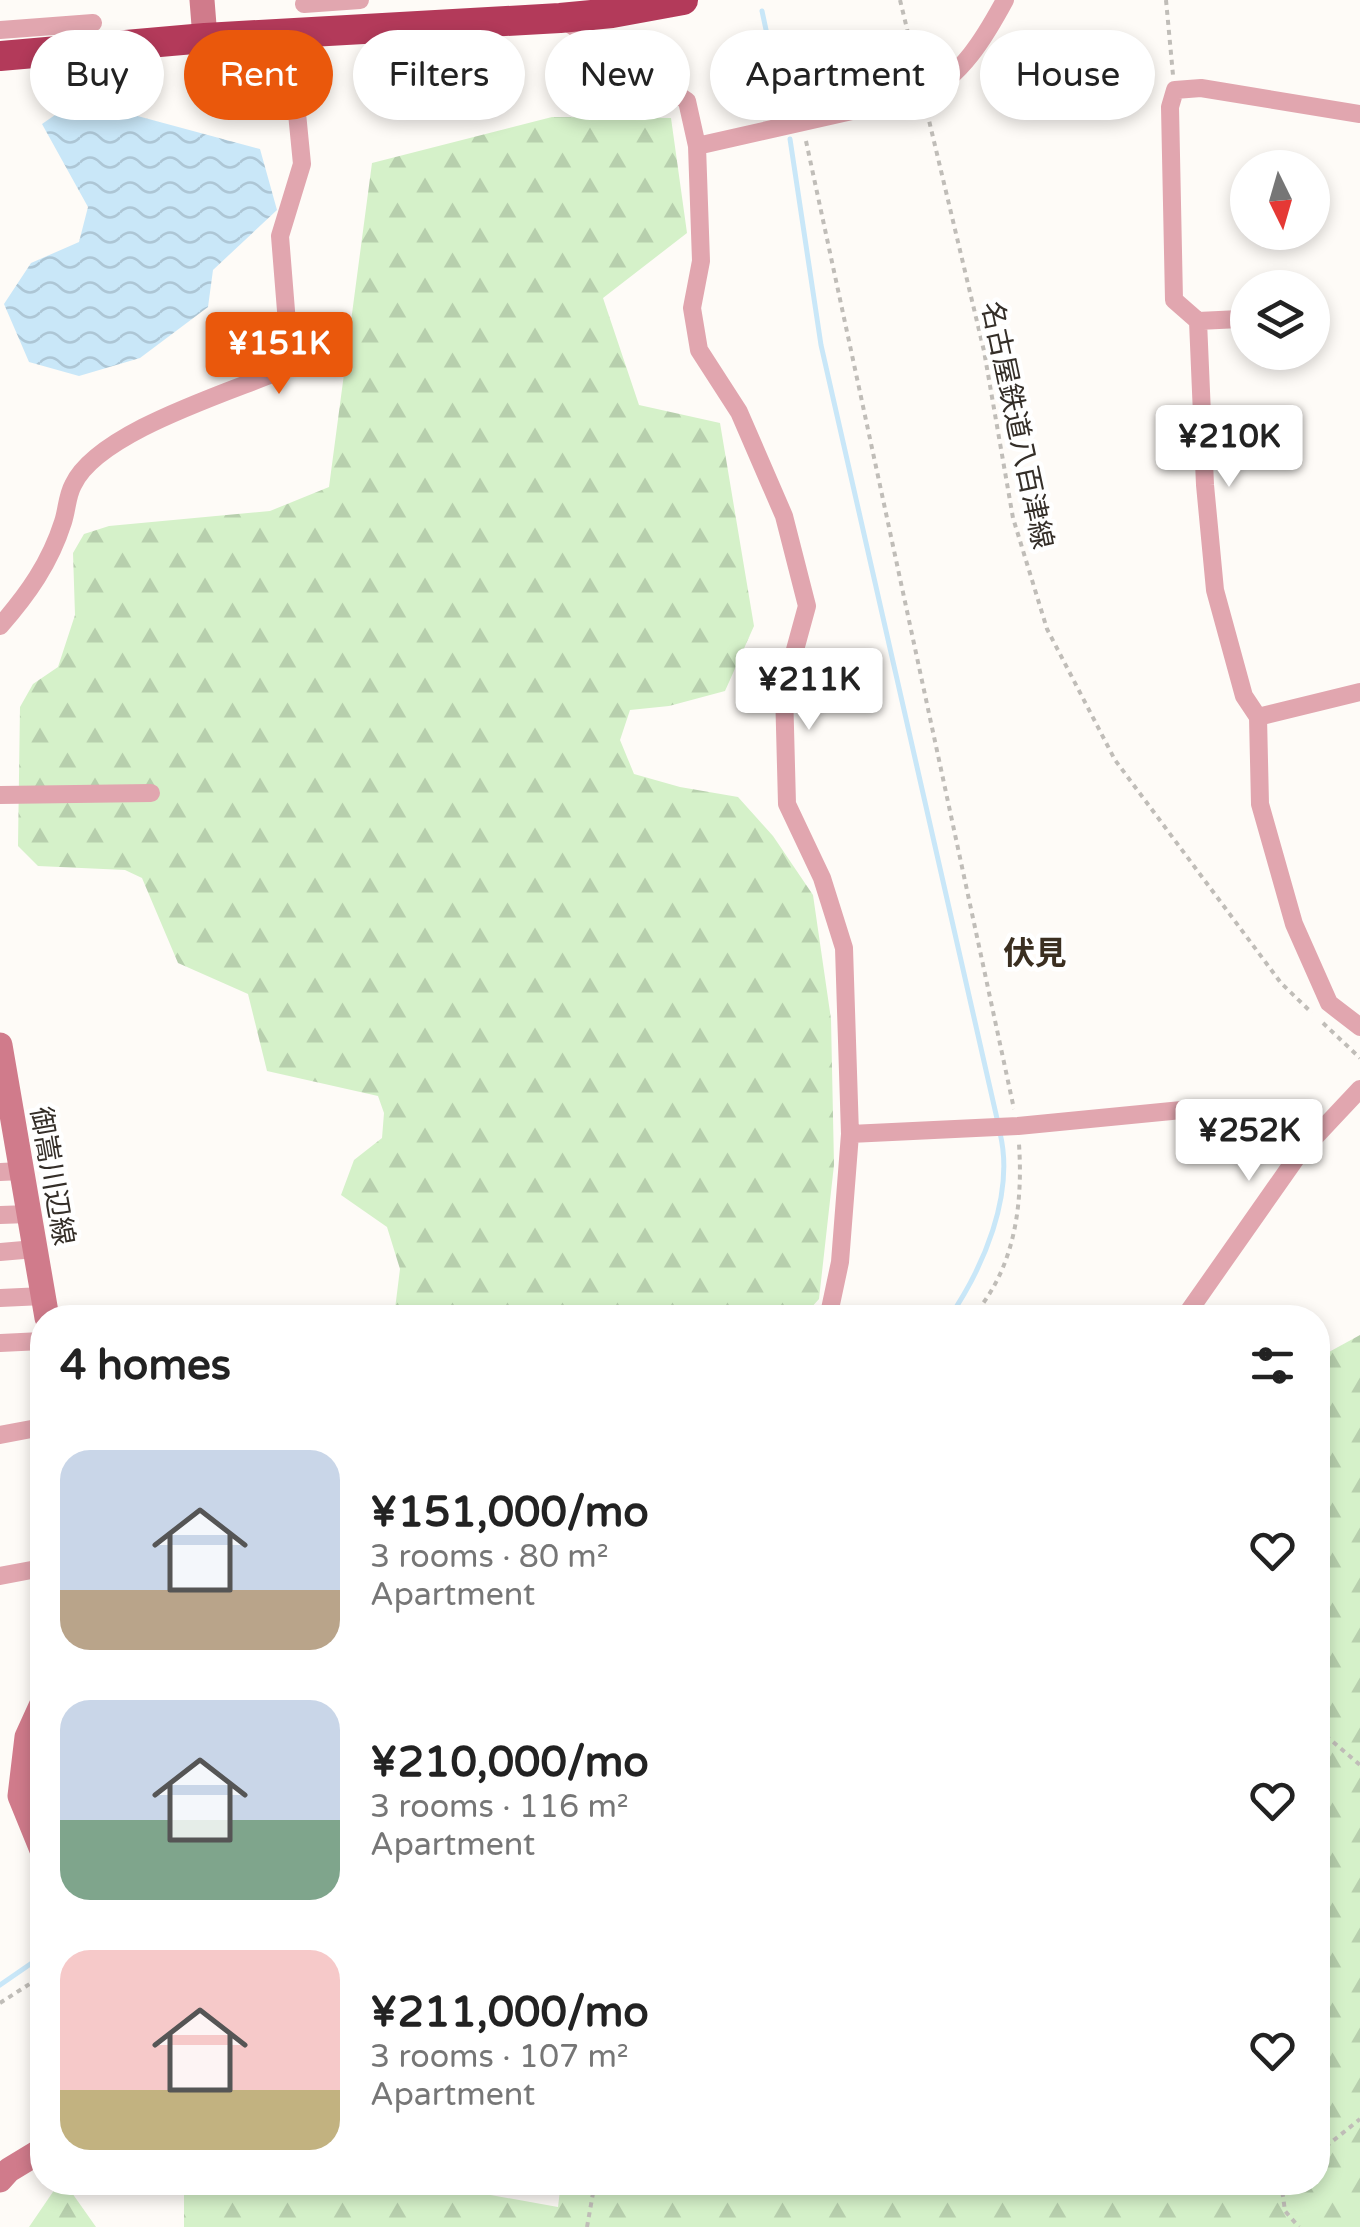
<!DOCTYPE html>
<html lang="en">
<head>
<meta charset="utf-8">
<style>
	:root { --surface:#fff; --page:#f2f2f2; --text:#222; --muted:#767676; --accent:#ea580c }
	body { margin:0; font-family:"Varela Round","Noto Sans JP",sans-serif; background:var(--page); color:var(--text); height:100vh; display:flex; flex-direction:column; font-size:38px; white-space:nowrap }
	* { box-sizing:border-box; margin:0 }
	p { font-size:32px; color:var(--muted) }
	.icon { flex:none; width:55px; height:55px; fill:none; stroke:currentColor; stroke-width:2; stroke-linecap:round; stroke-linejoin:round }
	.map { position:relative; flex:1; overflow:hidden }
	.details { position:absolute; left:30px; top:1305px; width:1300px; height:890px; display:flex; flex-direction:column; background:var(--surface); border-radius:40px; box-shadow:0 5px 15px #0003 }
	.details>* { flex:none }
	.top-card { position:absolute; left:30px; top:30px; width:1300px; height:90px; display:flex; gap:20px }
	.needle { width:65px; rotate:175deg }
	.tools { position:absolute; left:1230px; top:150px; display:grid; gap:20px }
	.tools a { display:grid; place-items:center; width:100px; height:100px; border-radius:50%; background:var(--surface); box-shadow:0 5px 15px #0003; font-size:50px }
	.price { position:absolute; translate:-50% -85px; padding:0 22px; border-radius:10px; background:#fff; color:#222; font-size:32px; line-height:65px; filter:drop-shadow(0 2px 5px #0008) }
	.price::after { content:''; position:absolute; left:50%; top:60px; width:30px; height:22px; margin-left:-15px; background:inherit; clip-path:polygon(0 0,100% 0,50% 100%) }
	.price.on { background:var(--accent); color:#fff }
	ul { padding:0; list-style:none }
	li { display:flex; align-items:center; gap:30px; height:250px; padding:0 30px }
	li span { display:grid; place-items:center; flex:none; width:280px; height:200px; border-radius:30px; color:#555 }
	li>.icon { margin-inline-start:auto }
	span .icon { width:120px; height:120px; fill:#fffc; stroke-width:1 }
	li b { font-size:42px }
	h2 { display:flex; justify-content:space-between; align-items:center; height:120px; padding:0 30px; font-size:42px }
	.pill { padding:0 35px; border-radius:45px; background:var(--surface); box-shadow:0 5px 15px #0003; font-size:35px; line-height:90px }
	.pill.on { background:var(--accent); color:#fff }
	.map>svg:first-child { display:block }
	.forest { fill:url(#forest-firs) }
	.water { fill:url(#water-waves) }
	.lines { fill:none; stroke-linecap:round; stroke-linejoin:round }
	.stream { stroke:#c9e7f8; stroke-width:5 }
	.building { fill:url(#building-back-hatch) }
	.path { stroke:#c0bdb8; stroke-width:4; stroke-dasharray:5 5; stroke-linecap:butt }
	.street { stroke:#e1a6af; stroke-width:18 }
	.secondary { stroke:#d07b8b; stroke-width:25 }
	.highway { stroke:#b33a5a; stroke-width:30 }
	.labels { text-anchor:middle; stroke-width:9; stroke-linejoin:round; paint-order:stroke }
	.street-label { font-size:28px; fill:#342e28; stroke:#fff }
	.quarter-label { font-size:32px; font-weight:bold; fill:#3b2f21; stroke:#fff }
</style>
</head>
<body>
<div class="map">
<svg width="1360" height="2227" viewBox="0 0 1360 2227">
	<defs>
		<pattern id="forest-firs" width="22" height="20" patternUnits="userSpaceOnUse" patternTransform="scale(2.5)"><rect width="22" height="20" fill="#d5f1c9"/><path d="M5 1l3.5 6h-7zM16 11l3.5 6h-7z" fill="#b7cfad"/></pattern>
		<pattern id="water-waves" width="16" height="10" patternUnits="userSpaceOnUse" patternTransform="scale(2.5)"><rect width="16" height="10" fill="#c9e7f8"/><path d="M0 5q4-4 8 0t8 0" fill="none" stroke="#adc6d5"/></pattern>
		<pattern id="building-back-hatch" width="6" height="6" patternUnits="userSpaceOnUse" patternTransform="scale(2.5)"><rect width="6" height="6" fill="#c9baa9"/><path d="M-1 5l2 2M0 0l6 6M5-1l2 2" fill="none" stroke="#a4988a"/></pattern>
	</defs>
	<rect width="100%" height="100%" fill="#fefbf7"/>
	<path class="forest" d="M552 117 671 118 687 233 603 298 639 405 720 423 754 626 725 691 669 706 630 710 620 740 634 774 680 787 738 797 773 836 813 895 831 1019 834 1165 819 1299 802 1318 394 1317 400 1269 387 1227 341 1195 354 1160 382 1138 384 1113 378 1096 267 1071 248 994 178 963 142 878 125 870 38 866 18 846 20 707 33 684 58 667 75 615 73 553 84 534 109 526 270 511 329 487 372 163Z
		M1360 1335V2227H184V2182L424 2183 558 2207 561 2182H1318V1358Z
		M59 2183H65L96 2227H29Z"/>
	<path class="water" d="M119 111 260 149 277 210 213 270 208 307 140 358 79 376 29 362 4 304 31 263 79 242 88 207 42 124 55 115Z"/>
	<g class="lines">
		<path class="stream" d="M762 11 784 114
			M790 139 821 345 998 1123
			M949 1318C983 1268 1015 1195 1000 1133
			M0 1985 42 1956"/>
	</g>
	<path class="building" d="M604 64 606 88 579 90 577 66Z"/>
	<g class="lines">
		<path class="path" d="M900 0 919 78
			M1166 0 1173 75
			M927 112 984 351 1013 518 1047 629 1115 760 1281 983 1312 1013
			M806 141 1014 1109
			M1323 1023 1360 1058
			M971 1318C1015 1270 1023 1205 1019 1144
			M1318 1729 1360 1765
			M0 2003 42 1976
			M1318 2153 1360 2119
			M1281 2182 1285 2211 1299 2227
			M587 2227 595 2182"/>
		<path class="street" d="M304 4 360 0
			M565 21 687 101 697 146 701 261 692 308 699 350 739 412 784 516 807 606 784 690 787 804 822 878 844 948 850 1134 840 1262 830 1309 822 1318
			M0 30 93 23
			M1360 114 1201 88 1175 90 1170 107 1174 300 1198 321 1205 485 1215 590 1244 696 1258 717 1260 804 1294 924 1329 1003 1360 1027
			M697 146 923 95C962 76 985 37 1005 0
			M1198 321 1240 319 1248 312
			M0 626C28 594 50 563 63 522 67 510 67 496 73 485 97 433 224 394 277 372L289 348 280 236 302 164 289 32
			M1258 717 1360 692
			M0 795 151 793
			M850 1134 1018 1126 1192 1109 1299 1154
			M0 1172 22 1171
			M0 1215 29 1214
			M0 1252 35 1249
			M0 1298 43 1296
			M1184 1318 1299 1154 1360 1089
			M0 1343 42 1341
			M0 1435 42 1427
			M0 1576 42 1568"/>
		<path class="secondary" d="M202 0 205 38
			M0 1045 47 1318
			M42 1704 27 1737 20 1796 42 1850
			M0 2180 9 2170 42 2150"/>
		<path class="highway" d="M0 56 205 38 560 18 612 13 683 0"/>
	</g>
	<g class="labels">
		<g class="street-label">
			<text transform="translate(1018 425) rotate(78)" y="10">名古屋鉄道八百津線</text>
			<text transform="translate(53 1176) rotate(80)" y="10">御嵩川辺線</text>
		</g>
		<g class="quarter-label">
			<text x="1035" y="964">伏見</text>
		</g>
	</g>
</svg>
<div class="tools">
<a><svg class="needle" viewBox="-14 -14 28 28"><path d="M0-13l5 13h-10z" fill="#e53935"/><path d="M0 13l5-13h-10z" fill="#767676"/></svg></a>
<a><svg class="icon" aria-label="layers" viewBox="0 0 24 24"><path d="M12 4l9 5-9 5-9-5zM3 14l9 5 9-5"/></svg></a>
</div>
<b class="price on" style="left:279px;top:397px">¥151K</b>
<b class="price" style="left:1229px;top:490px">¥210K</b>
<b class="price" style="left:809px;top:733px">¥211K</b>
<b class="price" style="left:1249px;top:1184px">¥252K</b>
<div class="top-card">
<a class="pill">Buy</a>
<a class="pill on">Rent</a>
<a class="pill">Filters</a>
<a class="pill">New</a>
<a class="pill">Apartment</a>
<a class="pill">House</a>
</div>
<section class="details">
<h2>4 homes<svg class="icon" aria-label="filters" viewBox="0 0 24 24"><path d="M4 7h16M4 17h16"/><circle cx="9" cy="7" r="2"/><circle cx="15" cy="17" r="2"/></svg></h2>
<ul>
<li><span style="background:linear-gradient(#c9d6e8 70%,#b9a48a 0)"><svg class="icon" aria-label="home" viewBox="0 0 24 24"><path d="M3 11l9-7 9 7M6 9v11h12V9"/></svg></span><div><b>¥151,000/mo</b><p>3 rooms · 80 m²</p><p>Apartment</p></div><svg class="icon" aria-label="heart" viewBox="0 0 24 24"><path d="M12 20l-8-8c-3-5 5-10 8-4 3-6 11-1 8 4z"/></svg></li>
<li><span style="background:linear-gradient(#c9d6e8 60%,#7fa58c 0)"><svg class="icon" aria-label="home" viewBox="0 0 24 24"><path d="M3 11l9-7 9 7M6 9v11h12V9"/></svg></span><div><b>¥210,000/mo</b><p>3 rooms · 116 m²</p><p>Apartment</p></div><svg class="icon" aria-label="heart" viewBox="0 0 24 24"><path d="M12 20l-8-8c-3-5 5-10 8-4 3-6 11-1 8 4z"/></svg></li>
<li><span style="background:linear-gradient(#f6c9c9 70%,#c2b280 0)"><svg class="icon" aria-label="home" viewBox="0 0 24 24"><path d="M3 11l9-7 9 7M6 9v11h12V9"/></svg></span><div><b>¥211,000/mo</b><p>3 rooms · 107 m²</p><p>Apartment</p></div><svg class="icon" aria-label="heart" viewBox="0 0 24 24"><path d="M12 20l-8-8c-3-5 5-10 8-4 3-6 11-1 8 4z"/></svg></li>
</ul>
</section>
</div>
</body>
</html>
